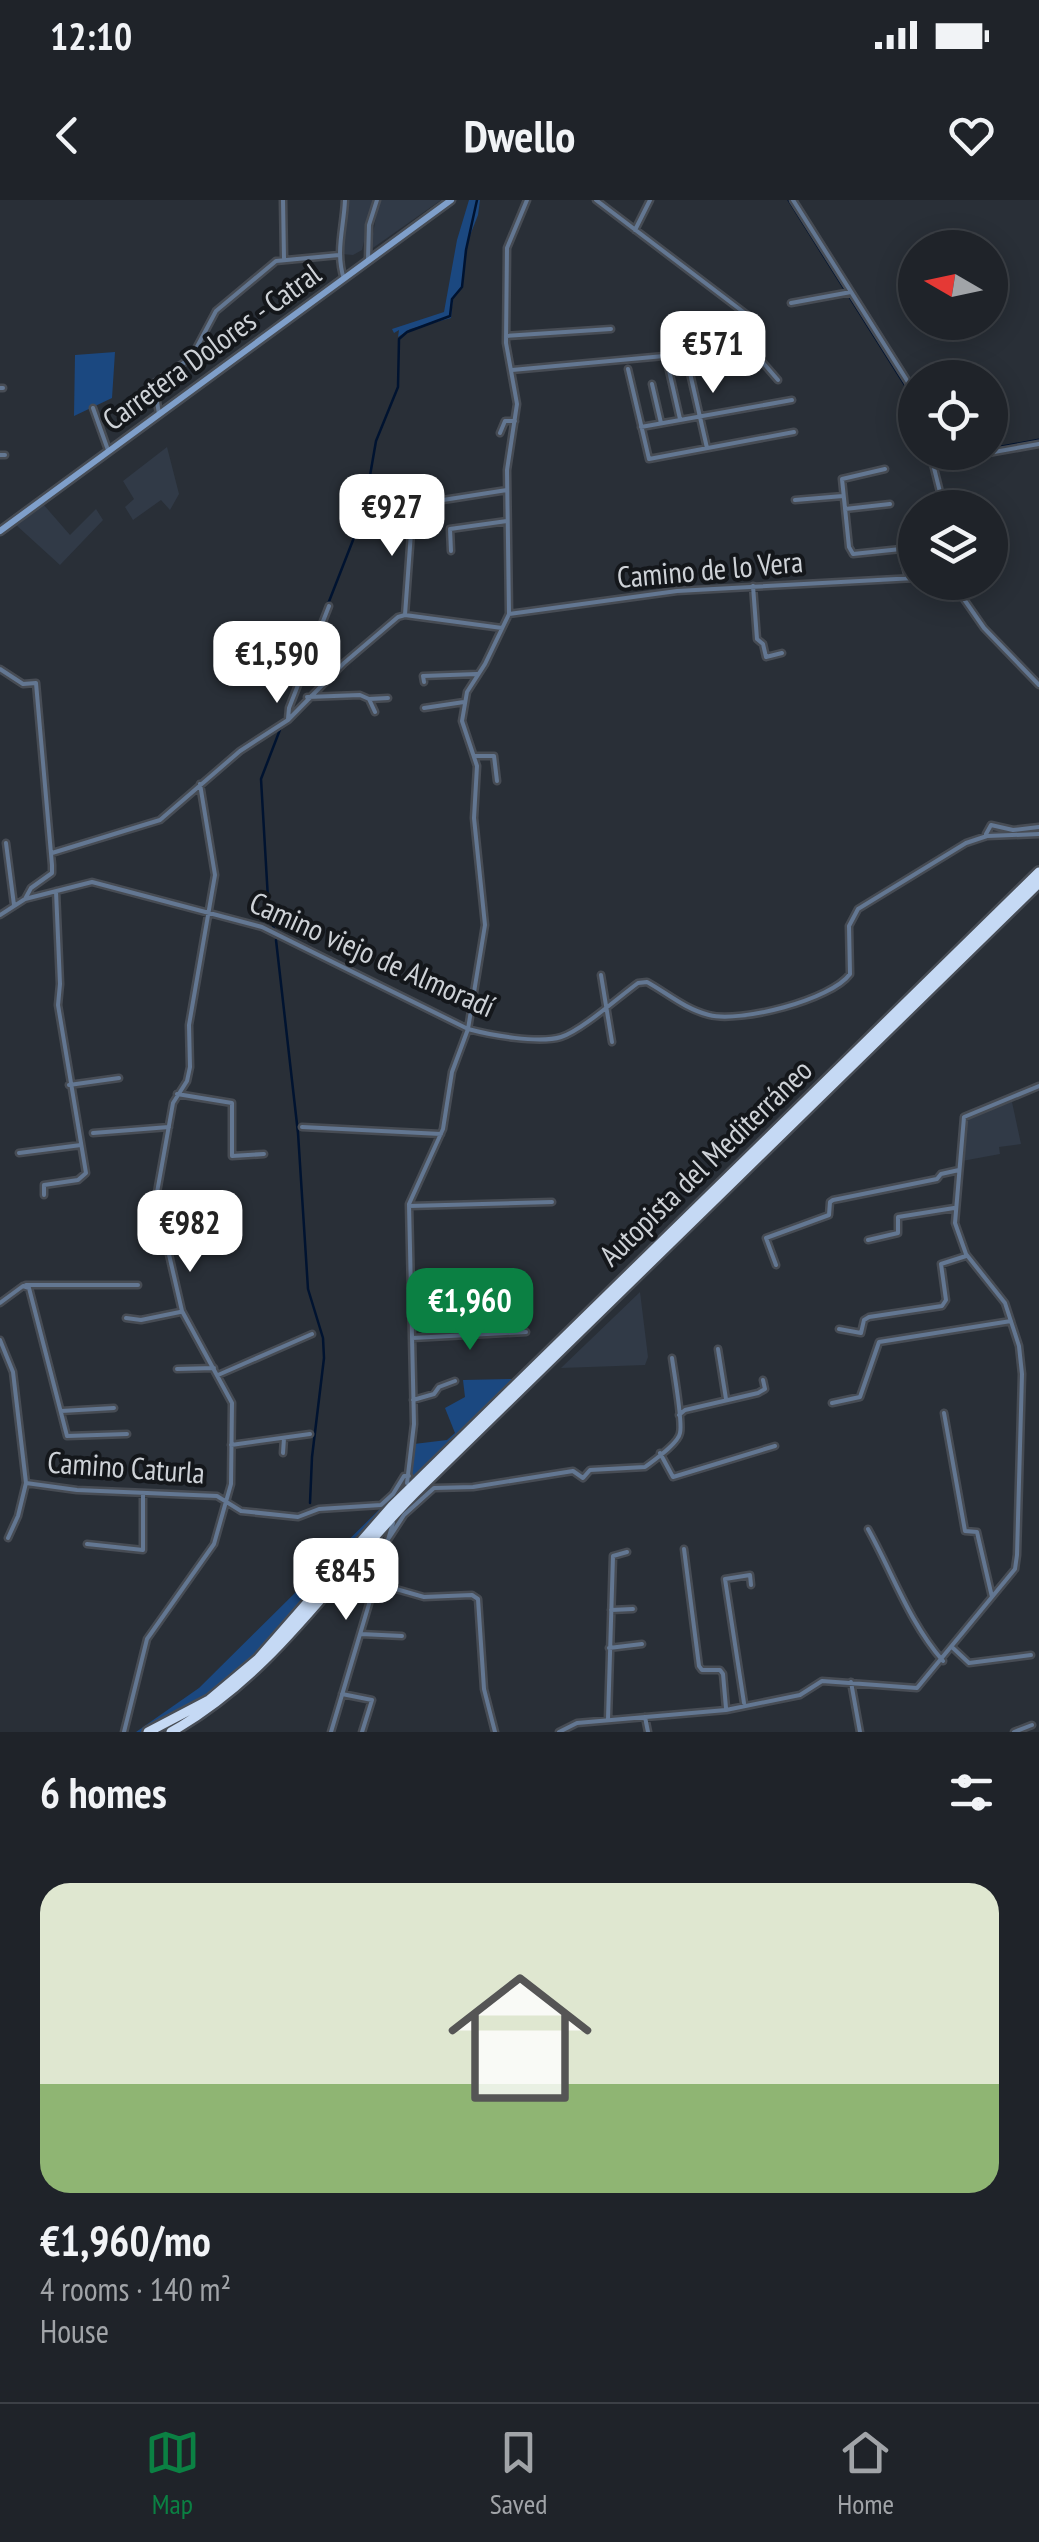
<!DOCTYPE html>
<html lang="en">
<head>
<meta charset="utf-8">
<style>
	:root { --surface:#1f2329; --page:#272b31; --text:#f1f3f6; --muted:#a1a4a8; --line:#3c4046; --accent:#0b8043 }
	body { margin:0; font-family:"PT Sans Narrow",sans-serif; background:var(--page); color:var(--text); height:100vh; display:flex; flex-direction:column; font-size:38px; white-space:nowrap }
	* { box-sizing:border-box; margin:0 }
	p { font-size:32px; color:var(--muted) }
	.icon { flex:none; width:55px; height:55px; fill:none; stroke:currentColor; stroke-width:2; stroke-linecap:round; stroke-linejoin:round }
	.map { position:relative; height:1532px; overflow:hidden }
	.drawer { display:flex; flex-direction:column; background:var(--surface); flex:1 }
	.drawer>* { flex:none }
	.needle { width:65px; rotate:279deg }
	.controls { position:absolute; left:898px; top:30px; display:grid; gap:20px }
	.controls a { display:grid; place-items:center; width:110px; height:110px; border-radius:50%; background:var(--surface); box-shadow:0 5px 25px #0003,0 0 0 2px var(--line); font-size:50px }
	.price { position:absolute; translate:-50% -85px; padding:0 22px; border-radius:20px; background:#fff; color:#222; font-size:32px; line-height:65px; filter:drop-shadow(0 2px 5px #0008) }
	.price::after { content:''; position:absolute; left:50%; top:60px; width:30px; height:22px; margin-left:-15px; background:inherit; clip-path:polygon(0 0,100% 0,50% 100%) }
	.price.active { background:var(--accent); color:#fff }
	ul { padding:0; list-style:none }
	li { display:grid; align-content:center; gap:20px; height:530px; padding:0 40px }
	li span { display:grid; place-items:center; height:310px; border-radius:30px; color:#555 }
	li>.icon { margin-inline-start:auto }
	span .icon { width:180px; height:180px; fill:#fffc; stroke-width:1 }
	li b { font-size:42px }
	h2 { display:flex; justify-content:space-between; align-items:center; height:120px; padding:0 40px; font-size:42px }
	.status { display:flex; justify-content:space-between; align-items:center; height:70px; padding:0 50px; background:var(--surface); direction:ltr }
	.status svg { height:28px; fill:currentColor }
	header { display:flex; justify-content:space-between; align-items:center; height:130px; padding:0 40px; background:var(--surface); font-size:45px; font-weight:600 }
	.tab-bar { display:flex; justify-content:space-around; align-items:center; height:140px; border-top:2px solid var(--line); background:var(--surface); font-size:28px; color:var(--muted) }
	.tab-bar a { display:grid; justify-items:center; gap:5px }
	.tab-bar .active { color:var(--accent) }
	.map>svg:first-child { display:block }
	.built { fill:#313a47 }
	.green { fill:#1b4880 }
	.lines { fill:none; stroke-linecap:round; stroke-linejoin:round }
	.stream { stroke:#001330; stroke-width:2.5 }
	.canal { stroke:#001330; stroke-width:5 }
	.street-casing { stroke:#474c54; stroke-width:9 }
	.secondary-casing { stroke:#474c54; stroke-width:11 }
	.highway-casing { stroke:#474c54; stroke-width:14 }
	.street { stroke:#637792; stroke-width:4 }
	.secondary { stroke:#7f9fca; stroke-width:6 }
	.highway { stroke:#c5d9f4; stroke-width:9 }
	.labels { text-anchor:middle; stroke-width:8; stroke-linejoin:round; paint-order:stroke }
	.street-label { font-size:30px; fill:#ced2d7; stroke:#14171b }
</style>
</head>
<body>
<div class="status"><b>12:10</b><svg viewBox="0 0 49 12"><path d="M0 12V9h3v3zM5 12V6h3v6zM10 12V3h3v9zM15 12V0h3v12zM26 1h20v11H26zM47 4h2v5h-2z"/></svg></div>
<header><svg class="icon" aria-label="back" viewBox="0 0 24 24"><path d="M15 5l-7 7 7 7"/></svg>Dwello<svg class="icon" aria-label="heart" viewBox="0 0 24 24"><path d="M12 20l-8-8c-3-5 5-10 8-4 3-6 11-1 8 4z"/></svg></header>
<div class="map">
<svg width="1039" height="1532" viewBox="0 0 1039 1532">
	<rect width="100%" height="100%" fill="#292f37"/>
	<path class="built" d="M348 0H374L362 50 353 55 341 54Z
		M379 0H441L370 50Z
		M167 247 179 294 170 310 161 300 133 320 125 307 134 299 123 281Z
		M43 304 70 335 96 309 103 320 60 365 15 324Z
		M1012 902 1021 944 999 947 1000 954 962 961 966 918Z
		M640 1092 648 1157 645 1165 561 1168Z"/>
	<path class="green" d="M469 0H480L478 15 467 43 462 87 453 97 451 118 410 129 398 137 399 130 394 133 392 129 444 112 457 40Z
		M115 152 112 198 74 216 75 155Z
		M512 1179 409 1282 414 1244 447 1240 455 1233 445 1208 465 1197 463 1180Z
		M401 1284H405L402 1290C340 1355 289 1432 218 1488 195 1506 170 1519 145 1532H136L199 1488 397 1292Z"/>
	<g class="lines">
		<path class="stream" d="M367 293 376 241 398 187 399 139 407 132 450 116 452 99 462 87 466 50 477 0
			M328 404 355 335
			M274 730 268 699 261 579 281 527
			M276 740 298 933 308 1089 323 1138 324 1158 312 1257 310 1303"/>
		<path class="canal" d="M790 0 907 186 915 211
			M990 250 1039 241
			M937 260 975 252"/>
		<defs>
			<path id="street" d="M283 0 284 58
				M596 0 750 117 754 121 739 135
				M793 0 908 182 915 204
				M635 30 650 0
				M368 59 369 25 377 0
				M344 79C335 52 344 27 345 0
				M791 103 851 92
				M506 136 611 129
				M685 151 707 248
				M668 166 680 219
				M628 169 649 259 794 232
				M512 170 664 156 739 135 778 180
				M652 184 661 223
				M0 188H3
				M93 208 108 250
				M159 214 154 183 191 158 216 111 276 61 339 55
				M641 227 792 200
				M500 233 505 221H515
				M930 252 944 308
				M0 255H5
				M932 263 1039 244
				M885 269 842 279 849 347 853 354 901 349 908 378
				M443 300 507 290
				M795 300 843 296
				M845 309 890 304
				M451 351 450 329 507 321
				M952 382 984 428 1039 485
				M753 386 757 439 763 444 766 457 782 453
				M509 414 677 391 915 378
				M405 415 413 305
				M0 469 23 484 36 483 52 665V673L31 688 25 699
				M424 482 423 476 477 474
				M307 497 360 495 369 499 388 498
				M369 499 375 512
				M424 508 464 502
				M288 519 289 508 329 406
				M475 556H494L497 581
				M986 634 991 625 1013 630 1039 627
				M6 643 14 705
				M52 653 160 620 240 551 288 520 344 463 398 417 405 415 502 428
				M0 715 25 699 92 682 262 727 468 829C490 835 539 844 561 837 581 831 620 796 638 783L647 782C667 793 685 809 709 815 740 823 831 800 850 774L849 726 858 709 966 643 987 636 1039 634
				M601 775 612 842
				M69 885 119 878
				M177 894 232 903V956L264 954
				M302 927 441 934
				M93 933 169 927
				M19 953 81 945
				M44 995V985L78 980 86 973 58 805 60 784 56 691
				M409 1006 552 1002
				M868 1040 898 1033V1017L954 1008
				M776 1065 766 1038 829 1015 830 1002 833 1000 937 979 941 974 959 970
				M26 1085H138
				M0 1103 23 1086 29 1088 67 1236 127 1234
				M126 1118 141 1120 180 1112
				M839 1129 861 1133 864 1120 869 1117 942 1106 946 1100 941 1064 966 1056
				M412 1138 526 1132
				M0 1140 13 1172 26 1283 77 1290 217 1296 241 1311 298 1317 319 1309 381 1305 393 1294 404 1276H409
				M718 1149 726 1199
				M177 1169 214 1168
				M218 1175 312 1134
				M413 1200 434 1194 439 1187 455 1181
				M832 1203 860 1197 879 1142 1011 1121
				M61 1211 114 1208
				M944 1213 965 1331 977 1332 992 1397
				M679 1215 685 1210 758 1193 765 1189 763 1180
				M231 1245 310 1234
				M283 1253 284 1238
				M660 1253 673 1277 775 1246
				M407 1283 414 1224 409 1004 443 929 452 872 468 829 485 725 474 618 477 566 462 521 467 492 485 464 509 414 507 270 517 204 506 143 507 48 527 0
				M868 1329C893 1374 909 1422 943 1461
				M8 1338 18 1316 26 1283
				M389 1338 404 1315 434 1288 473 1287 573 1271 583 1278 590 1270 645 1267C654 1260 678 1244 680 1233 683 1222 674 1173 672 1158
				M87 1344 143 1350V1293
				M684 1349 699 1466 702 1470H720L723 1474 726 1508
				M375 1383 424 1397 472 1395 478 1399 484 1489 495 1532
				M611 1410 633 1409
				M361 1434 402 1436
				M609 1448 642 1444
				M953 1448 969 1463 1031 1455
				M851 1482 860 1532
				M342 1494 372 1500 362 1532
				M744 1503 725 1379 750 1375 751 1385
				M645 1517 648 1532
				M608 1519 613 1356 627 1352
				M124 1532 147 1439 214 1344 231 1284 232 1203 182 1111 156 998 173 903 187 881 190 867 189 825 215 675 200 584
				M331 1532 393 1323
				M559 1532 577 1523 726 1510 800 1495 822 1481 917 1488 1015 1369 1017 1355 1022 1174 1019 1146 1005 1103 966 1054 955 1023 964 917 1039 886
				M1014 1532 1032 1525"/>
			<path id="secondary" d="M0 331 451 0"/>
			<path id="highway" d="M148 1532 209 1500 258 1459 392 1306 1039 672
				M171 1532C281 1469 335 1371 423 1285 627 1083 835 885 1039 683"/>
		</defs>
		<use href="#street" class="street-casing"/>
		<use href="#secondary" class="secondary-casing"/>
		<use href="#highway" class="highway-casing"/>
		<use href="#street" class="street"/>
		<use href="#secondary" class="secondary"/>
		<use href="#highway" class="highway"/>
	</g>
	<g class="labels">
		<g class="street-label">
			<text transform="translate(212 147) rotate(-36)" y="10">Carretera Dolores - Catral</text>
			<text transform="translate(710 370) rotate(-5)" y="10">Camino de lo Vera</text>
			<text transform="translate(372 755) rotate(24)" y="10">Camino viejo de Almoradí</text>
			<text transform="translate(706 963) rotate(-44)" y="10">Autopista del Mediterráneo</text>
			<text transform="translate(126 1268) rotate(4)" y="10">Camino Caturla</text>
		</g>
	</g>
</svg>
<div class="controls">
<a><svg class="needle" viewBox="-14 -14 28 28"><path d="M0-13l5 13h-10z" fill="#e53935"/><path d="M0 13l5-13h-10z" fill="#a1a4a8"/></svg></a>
<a><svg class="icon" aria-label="locate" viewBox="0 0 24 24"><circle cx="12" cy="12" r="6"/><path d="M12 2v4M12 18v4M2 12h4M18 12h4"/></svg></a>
<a><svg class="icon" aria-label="layers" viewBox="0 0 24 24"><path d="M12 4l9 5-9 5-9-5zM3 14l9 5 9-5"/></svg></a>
</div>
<b class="price" style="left:713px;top:196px">€571</b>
<b class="price" style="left:392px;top:359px">€927</b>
<b class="price" style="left:277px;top:506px">€1,590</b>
<b class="price" style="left:190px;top:1075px">€982</b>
<b class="price active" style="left:470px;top:1153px">€1,960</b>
<b class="price" style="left:346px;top:1423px">€845</b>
</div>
<section class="drawer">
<h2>6 homes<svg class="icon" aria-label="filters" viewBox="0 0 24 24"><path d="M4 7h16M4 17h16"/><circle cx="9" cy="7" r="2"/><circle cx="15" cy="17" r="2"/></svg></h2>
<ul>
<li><span style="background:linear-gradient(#dfe7d0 65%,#8fb573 0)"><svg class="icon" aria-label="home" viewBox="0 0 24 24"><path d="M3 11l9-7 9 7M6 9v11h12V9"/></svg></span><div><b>€1,960/mo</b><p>4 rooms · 140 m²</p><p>House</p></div></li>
</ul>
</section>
<nav class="tab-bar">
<a class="active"><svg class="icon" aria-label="map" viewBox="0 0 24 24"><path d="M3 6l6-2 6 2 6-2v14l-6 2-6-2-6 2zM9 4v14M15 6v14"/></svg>Map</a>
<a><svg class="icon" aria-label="saved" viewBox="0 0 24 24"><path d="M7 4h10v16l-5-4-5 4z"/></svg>Saved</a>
<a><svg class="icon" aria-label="home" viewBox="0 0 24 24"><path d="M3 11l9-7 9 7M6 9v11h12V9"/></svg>Home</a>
</nav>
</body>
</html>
